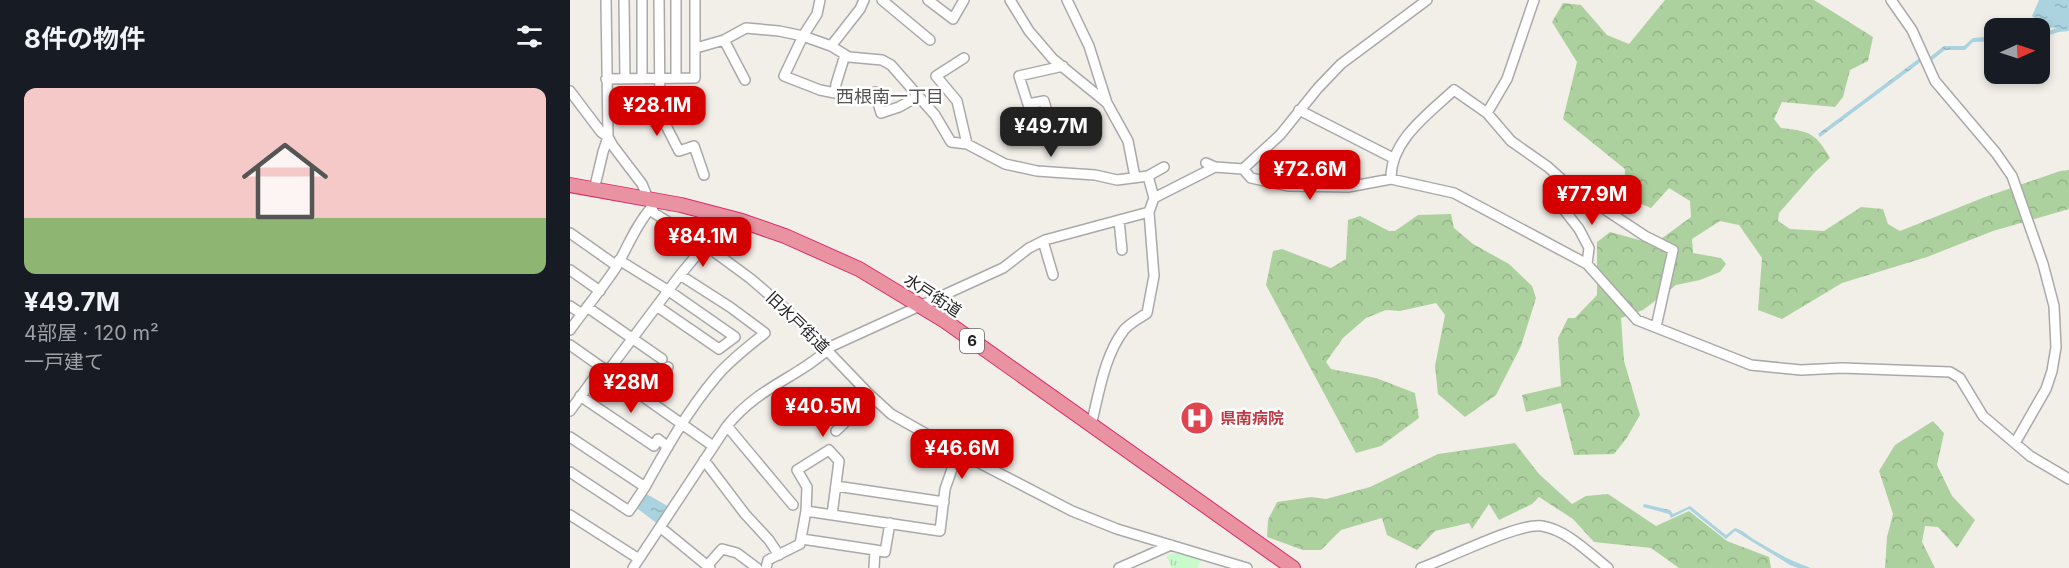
<!DOCTYPE html>
<html lang="ja">
<head>
<meta charset="utf-8">
<style>
	:root { --surface:#171b24; --page:#20242c; --text:#f1f3f6; --muted:#9ea1a6; --line:#363941; --accent:#d40000 }
	body { margin:0; font-family:Inter,"Noto Sans JP",sans-serif; background:var(--page); color:var(--text); height:100vh; display:flex; flex-direction:column; font-size:22px; white-space:nowrap }
	* { box-sizing:border-box; margin:0 }
	p { font-size:20px; color:var(--muted) }
	.icon { flex:none; width:33px; height:33px; fill:none; stroke:currentColor; stroke-width:2; stroke-linecap:round; stroke-linejoin:round }
	.map { position:relative; flex:1; overflow:hidden }
	.side { display:flex; flex-direction:column; background:var(--surface); width:570px }
	.side>* { flex:none }
	.needle { width:39px; rotate:87deg }
	.buttons { position:absolute; left:1414px; top:18px; display:grid; gap:12px }
	.buttons a { display:grid; place-items:center; width:66px; height:66px; border-radius:12px; background:var(--surface); box-shadow:0 3px 9px #0003; font-size:30px }
	.price { position:absolute; translate:-50% -51px; padding:0 14px; border-radius:12px; background:var(--accent); color:#fff; font-size:20px; line-height:39px; filter:drop-shadow(0 2px 3px #0008) }
	.price::after { content:''; position:absolute; left:50%; top:36px; width:18px; height:14px; margin-left:-9px; background:inherit; clip-path:polygon(0 0,100% 0,50% 100%) }
	.price.current { background:#222; color:#fff }
	ul { padding:0; list-style:none }
	li { display:grid; align-content:center; gap:12px; height:318px; padding:0 24px }
	li+li { border-top:2px solid var(--line) }
	li span { display:grid; place-items:center; height:186px; border-radius:12px; color:#555 }
	li>.icon { margin-inline-start:auto }
	span .icon { width:108px; height:108px; fill:#fffc; stroke-width:1 }
	li b { font-size:26px }
	h2 { display:flex; justify-content:space-between; align-items:center; height:72px; padding:0 24px; font-size:26px }
	main { display:flex; flex:1; min-height:0 }
	.map>svg:first-child { display:block }
	.forest { fill:url(#forest-crowns) }
	.park { fill:url(#park-tufts) }
	.water { fill:url(#water-ripples) }
	.lines { fill:none; stroke-linecap:round; stroke-linejoin:round }
	.minor-casing { stroke:#a9a9a9; stroke-width:12 }
	.highway-casing { stroke:#dc2a67; stroke-width:16 }
	.minor { stroke:#fff; stroke-width:9 }
	.highway { stroke:#e892a2; stroke-width:14 }
	.labels { text-anchor:middle; stroke-width:5; stroke-linejoin:round; paint-order:stroke }
	.shield { fill:#fff; stroke:#646464; stroke-width:1.5 }
	.shield-label { font-size:15px; font-weight:bold; fill:#222 }
	.street-label { font-size:16px; fill:#222; stroke:#fff }
	.health-label { font-size:16px; font-weight:bold; fill:#be3a42; stroke:#fff; text-anchor:start }
	.neighbourhood-label { font-size:18px; fill:#555; stroke:#fff }
</style>
</head>
<body>
<main>
<section class="side">
<h2>8件の物件<svg class="icon" aria-label="filters" viewBox="0 0 24 24"><path d="M4 7h16M4 17h16"/><circle cx="9" cy="7" r="2"/><circle cx="15" cy="17" r="2"/></svg></h2>
<ul>
<li><span style="background:linear-gradient(#f6c9c9 70%,#8fb573 0)"><svg class="icon" aria-label="home" viewBox="0 0 24 24"><path d="M3 11l9-7 9 7M6 9v11h12V9"/></svg></span><div><b>¥49.7M</b><p>4部屋 · 120 m²</p><p>一戸建て</p></div></li>
</ul>
</section>
<div class="map">
<svg width="1499" height="568" viewBox="0 0 1499 568">
	<defs>
		<pattern id="forest-crowns" width="20" height="18" patternUnits="userSpaceOnUse" patternTransform="scale(1.5)"><rect width="20" height="18" fill="#add19e"/><path d="M2 6a3 3 0 1 1 6 0M12 15a3 3 0 1 1 6 0" fill="none" stroke="#95b388"/></pattern>
		<pattern id="park-tufts" width="24" height="20" patternUnits="userSpaceOnUse" patternTransform="scale(1.5)"><rect width="24" height="20" fill="#c8facc"/><path d="M3 7l-1-3M5 7V3M7 7l1-3M15 17l-1-3M17 17v-4M19 17l1-3" fill="none" stroke="#acd6af"/></pattern>
		<pattern id="water-ripples" width="26" height="14" patternUnits="userSpaceOnUse" patternTransform="scale(1.5)"><rect width="26" height="14" fill="#aad3df"/><path d="M2 4q2-2 4 0t4 0M15 11q2-2 4 0t4 0" fill="none" stroke="#92b5bf"/></pattern>
	</defs>
	<rect width="100%" height="100%" fill="#f2efe9"/>
	<path class="forest" d="M1095 0H1244L1303 37 1298 61 1280 70 1273 97 1265 107 1212 102 1204 119 1211 128C1239 131 1246 133 1260 158L1245 172 1209 213 1208 221 1220 229 1254 231 1291 207 1313 209 1318 224 1330 231 1415 197 1490 171 1499 170V209L1423 231 1357 257 1272 283 1212 319 1188 310 1192 258 1169 225 1150 221 1122 239 1123 253 1151 258 1156 264 1150 272 1130 280 1106 285 1073 310 1051 318 1054 361 1070 415 1056 439 1044 454 1004 455 991 403 956 412 952 395 991 386 988 338 998 318H1005L1027 295V242L1040 232 1084 244 1121 217 1120 201 1099 188 1081 208 1054 197 1055 169 993 119 1007 62 982 22 993 3 1011 5 1037 35 1059 44Z
		M881 214 884 228 903 244 939 264 962 286 966 298 951 346 926 395 895 417 868 394 865 366 875 315 866 303 830 311 816 310 796 318 773 338 756 362 761 369 806 378 845 393 849 418 811 446 786 453 696 285 703 251 712 249 761 268 776 259 778 220 790 216 819 231H825L848 215Z
		M1363 421 1374 433 1367 465 1382 496 1405 520 1387 548 1368 527 1355 526 1352 542 1365 568H1315L1317 537 1323 514 1309 471 1325 445Z
		M945 443 969 474 1002 504 1016 496 1038 494 1086 526 1119 511 1157 541 1199 557 1201 568H1109L1081 548 1024 542 1003 519 969 497 962 504 929 520 919 504 902 529 899 523 865 531 847 550 817 535 812 518 771 530 751 550H733L697 537 698 520 707 502 741 497 756 499 800 487 868 454Z"/>
	<path class="park" d="M605 553 632 559 627 568H602L596 555Z"/>
	<path class="water" d="M1469 0H1499V31L1489 32 1470 38V34L1487 28 1473 27 1462 16Z
		M1415 37H1425V41L1403 42 1395 50H1375L1361 61H1352L1250 137 1248 134 1351 57H1360L1374 46H1394L1403 38Z
		M73 492 101 508 89 525 64 506Z
		M1074 504 1100 510 1103 514 1120 506 1156 535 1165 528C1173 530 1178 536 1185 540 1204 551 1220 561 1241 568H1228L1220 565 1165 531 1156 539 1119 509 1101 518 1099 514 1073 507Z"/>
	<g class="lines">
		<defs>
			<path id="minor" d="M36 0 38 137 43 146 72 184 84 213 135 245 181 279 227 319 298 393 321 414 388 452 502 511 547 529 677 568
				M54 0 55 79
				M72 0V79
				M89 0 90 114 109 151 124 146 134 175
				M106 0V78
				M250 0 247 14 233 36 214 76 250 90 265 93 266 84 275 55
				M312 0 360 40
				M358 0 383 19 394 0
				M440 0 459 31 483 59 537 103
				M497 0 519 46 537 103 558 141 565 177
				M1321 0 1342 30 1365 81 1426 153 1442 176 1473 264 1484 306 1486 347 1482 371 1476 389 1445 443
				M154 40 175 80
				M261 46 290 9 294 0
				M126 48 154 40 176 28 209 31 233 36 261 46 279 57 312 60 321 65 365 115 381 142 397 144 435 164 467 171 525 175 547 180 578 176 594 167
				M394 58 366 76 387 101 397 144
				M36 79 125 78V0
				M0 91 31 132 38 137
				M305 92 311 113 329 107 347 97
				M458 104 474 101 479 119 464 123 449 76 493 66
				M729 110 823 158
				M917 113 937 79 964 0
				M636 163 645 167 673 169 681 178 718 186 778 187 821 179 884 193 1017 264 1067 320 1181 365 1231 370 1272 368 1380 372 1390 378 1413 416 1460 456 1499 479
				M673 169 710 135 748 88 771 64 857 0
				M578 176 584 198
				M821 179C820 141 858 114 884 90L917 113 941 141 978 167 998 185 1075 236 1103 250 1086 327
				M998 185 994 198 995 211 1009 229 1019 248 1017 264
				M24 190 33 152 38 137
				M549 220 552 250
				M0 233 47 266
				M473 241 483 275
				M49 260 99 291 165 337 149 349 88 307
				M0 270 30 291
				M110 275 135 245
				M0 306 12 314
				M17 307 92 359
				M0 330C15 309 31 290 45 269 57 249 65 226 81 208
				M0 345 143 446
				M10 396 84 446 88 439 98 447
				M78 399 98 367
				M0 411 32 367
				M521 425C529 394 534 356 554 330 560 323 570 318 577 313L584 276 579 212
				M157 426 223 505
				M266 431 283 415 298 393
				M0 437 75 487C96 449 118 410 146 377 160 360 178 347 195 333L160 307 110 275 38 371
				M134 460 175 514 199 540 209 555
				M0 472 59 511 75 487
				M266 486 374 502
				M236 511 370 531 375 489 388 452
				M0 515 69 559
				M90 527 140 568
				M232 539 305 550
				M137 566 152 549 167 553 187 568
				M63 568 157 426C189 386 228 378 262 346L433 268 459 248 475 240 579 212 584 198 645 167
				M196 568 198 560 230 544 236 511 237 487 227 470 259 450 269 461 262 515
				M304 568 305 550 315 552 320 523
				M549 568 601 545
				M851 568C877 559 950 522 972 526 997 530 1019 553 1038 568"/>
			<path id="highway" d="M0 185 111 205 172 221 215 236 289 269 375 321 723 568"/>
		</defs>
		<use href="#minor" class="minor-casing"/>
		<use href="#highway" class="highway-casing"/>
		<use href="#minor" class="minor"/>
		<use href="#highway" class="highway"/>
	</g>
	<defs>
		<symbol id="hospital-disc" viewBox="-11 -11 22 22"><circle r="9.5" fill="#e0444e" stroke="#fff"/><path d="M-5-5h3v3.5h4V-5h3V5h-3V1.5h-4V5h-3Z" fill="#fff"/></symbol>
	</defs>
	<g fill-rule="evenodd">
		<use href="#hospital-disc" x="608" y="399" width="38" height="38"/>
	</g>
	<g class="labels">
		<rect class="shield" x="390" y="329" width="24" height="24" rx="4.5"/>
		<g class="shield-label">
			<text x="402" y="346">6</text>
		</g>
		<g class="street-label">
			<text transform="translate(363 295) rotate(33)" y="6">水戸街道</text>
			<text transform="translate(228 322) rotate(44)" y="6">旧水戸街道</text>
		</g>
		<g class="health-label">
			<text x="650" y="424">県南病院</text>
		</g>
		<g class="neighbourhood-label">
			<text x="320" y="103">西根南一丁目</text>
		</g>
	</g>
</svg>
<div class="buttons">
<a><svg class="needle" viewBox="-14 -14 28 28"><path d="M0-13l5 13h-10z" fill="#e53935"/><path d="M0 13l5-13h-10z" fill="#9ea1a6"/></svg></a>
</div>
<b class="price" style="left:87px;top:137px">¥28.1M</b>
<b class="price current" style="left:481px;top:158px">¥49.7M</b>
<b class="price" style="left:740px;top:201px">¥72.6M</b>
<b class="price" style="left:1022px;top:226px">¥77.9M</b>
<b class="price" style="left:133px;top:268px">¥84.1M</b>
<b class="price" style="left:61px;top:414px">¥28M</b>
<b class="price" style="left:253px;top:438px">¥40.5M</b>
<b class="price" style="left:392px;top:480px">¥46.6M</b>
</div>
</main>
</body>
</html>
